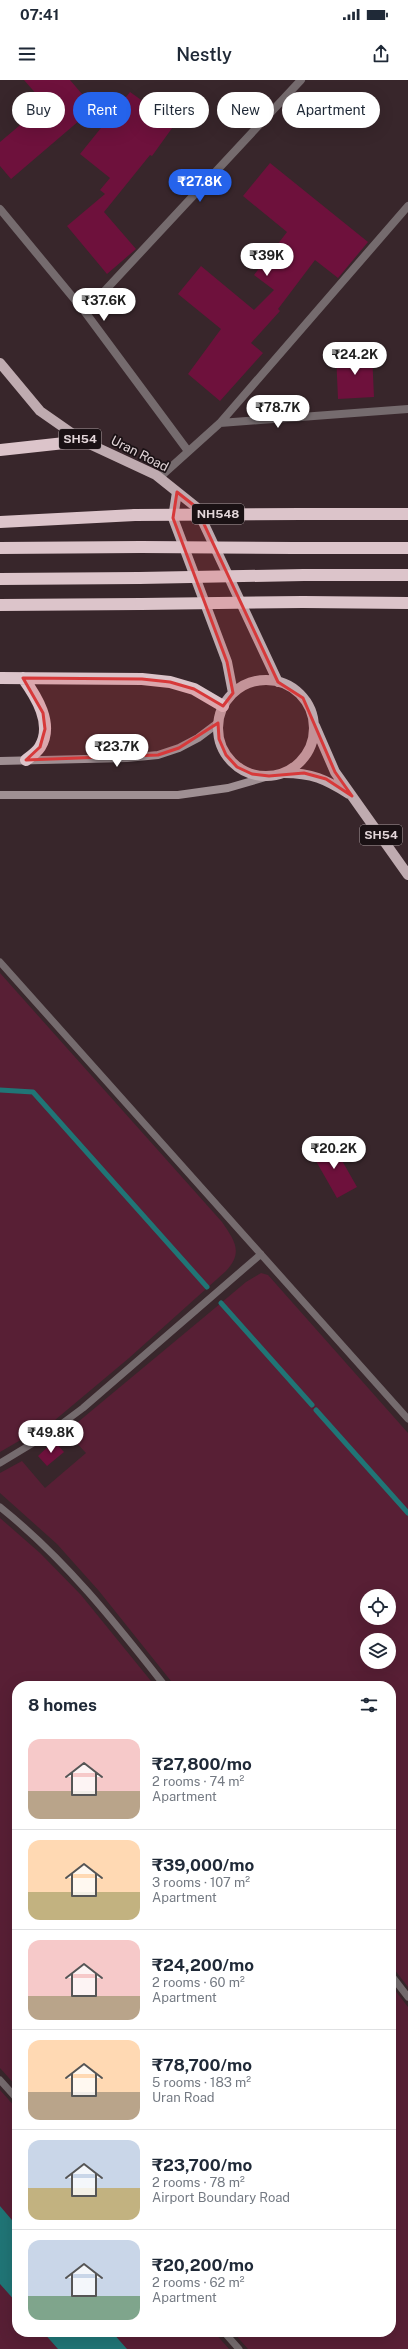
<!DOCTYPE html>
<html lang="en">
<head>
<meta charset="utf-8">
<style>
	:root { --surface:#fff; --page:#f2f2f3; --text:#1f2937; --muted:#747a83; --line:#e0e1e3; --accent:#2563eb }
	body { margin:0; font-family:"Public Sans",sans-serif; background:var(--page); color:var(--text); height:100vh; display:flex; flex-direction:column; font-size:15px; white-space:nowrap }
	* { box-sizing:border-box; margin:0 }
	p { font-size:13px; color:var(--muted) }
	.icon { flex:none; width:22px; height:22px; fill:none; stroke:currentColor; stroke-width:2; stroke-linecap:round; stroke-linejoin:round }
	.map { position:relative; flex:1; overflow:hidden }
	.panel { position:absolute; left:12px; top:1601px; width:384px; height:656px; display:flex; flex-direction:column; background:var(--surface); border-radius:16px; box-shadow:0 4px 16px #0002 }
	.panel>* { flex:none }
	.top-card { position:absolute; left:12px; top:12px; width:384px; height:36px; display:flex; gap:8px }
	.controls { position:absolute; left:360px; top:1509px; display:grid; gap:8px }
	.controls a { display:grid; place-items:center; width:36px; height:36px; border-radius:50%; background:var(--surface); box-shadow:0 4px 16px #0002; font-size:20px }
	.price { position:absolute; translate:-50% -34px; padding:0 9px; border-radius:14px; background:#fff; color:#222; font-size:13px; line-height:26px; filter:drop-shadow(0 1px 2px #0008) }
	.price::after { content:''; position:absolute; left:50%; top:24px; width:12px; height:9px; margin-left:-6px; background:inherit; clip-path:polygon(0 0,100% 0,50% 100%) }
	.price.on { background:var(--accent); color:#fff }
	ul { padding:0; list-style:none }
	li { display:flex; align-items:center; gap:12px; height:100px; padding:0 16px }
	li+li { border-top:1px solid var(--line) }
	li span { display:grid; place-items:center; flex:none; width:112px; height:80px; border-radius:12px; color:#555 }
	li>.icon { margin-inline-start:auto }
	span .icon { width:48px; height:48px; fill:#fffc; stroke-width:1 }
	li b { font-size:17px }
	h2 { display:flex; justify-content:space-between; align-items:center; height:48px; padding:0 16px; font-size:17px }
	.pill { padding:0 14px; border-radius:18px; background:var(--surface); box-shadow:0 4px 16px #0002; font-size:14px; line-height:36px }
	.pill.on { background:var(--accent); color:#fff }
	.status { display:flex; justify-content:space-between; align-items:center; height:28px; padding:0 20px; background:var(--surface); direction:ltr }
	.status svg { height:11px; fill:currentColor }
	header { display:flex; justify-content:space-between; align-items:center; height:52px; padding:0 16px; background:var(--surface); font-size:18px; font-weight:600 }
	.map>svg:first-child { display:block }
	.green { fill:#581f35; fill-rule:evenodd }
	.water { fill:#207576 }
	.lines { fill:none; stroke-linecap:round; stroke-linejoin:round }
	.stream { stroke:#207576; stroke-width:5 }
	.building { fill:#6e113c }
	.lane { stroke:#756b6e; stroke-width:7 }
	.street { stroke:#756b6e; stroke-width:8 }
	.secondary { stroke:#9f8f93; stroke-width:8 }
	.primary { stroke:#bfabb0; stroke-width:10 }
	.highway { stroke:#dcc4ca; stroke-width:12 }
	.highway-bridge { stroke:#dcc4ca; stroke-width:12 }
	.marked { fill:#d7393a; fill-opacity:0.2; stroke:#d7393a; stroke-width:3; stroke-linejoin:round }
	.labels { text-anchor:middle; stroke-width:3.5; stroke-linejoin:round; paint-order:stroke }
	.shield { fill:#1a1114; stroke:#a79b9e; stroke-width:1 }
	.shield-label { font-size:12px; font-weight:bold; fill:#e3d6d9 }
	.street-label { font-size:13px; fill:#e3d6d9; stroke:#1a1114 }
</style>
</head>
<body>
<div class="status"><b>07:41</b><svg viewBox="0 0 49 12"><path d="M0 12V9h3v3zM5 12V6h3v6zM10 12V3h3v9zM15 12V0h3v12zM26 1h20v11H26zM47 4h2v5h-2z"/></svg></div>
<header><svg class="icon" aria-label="menu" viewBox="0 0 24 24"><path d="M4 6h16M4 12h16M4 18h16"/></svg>Nestly<svg class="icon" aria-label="share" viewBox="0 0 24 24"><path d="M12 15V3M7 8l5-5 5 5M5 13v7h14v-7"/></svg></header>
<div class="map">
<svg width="408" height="2269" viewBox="0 0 408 2269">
	<rect width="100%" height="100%" fill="#38262b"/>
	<path class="green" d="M0 893 222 1142C234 1160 244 1172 226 1191L129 1278 55 1340 0 1372Z
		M261 1193 268 1195 276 1204 408 1353V1907L391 1885V1606H175L99 1511 57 1464 0 1413V1393L22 1381 45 1408 86 1373 66 1352 221 1223 246 1202ZM367 1516H389V1538H367ZM367 1560H389V1582H367Z
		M0 1438 40 1473 81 1515 155 1606H17V2007L0 1988Z
		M391 1905 408 1927V2269H248L233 2252H391Z
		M0 2010 17 2029V2252H214L229 2269H0Z"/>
	<path class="water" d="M0 2126 17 2146V2223L0 2204Z
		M43 2252H112L127 2269H58Z"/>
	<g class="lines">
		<path class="stream" d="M0 1010 33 1012 207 1207
			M221 1223 312 1325
			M316 1330 408 1433"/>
	</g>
	<path class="building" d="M24 0H70L94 28 11 99 0 86V62L45 24Z
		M130 12 175 44 152 76 150 75 104 132 136 169 107 194 67 146 105 114 100 110 110 98 80 74Z
		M270 83 368 162 338 198 315 180 278 229 280 231 251 263 263 273 220 321 188 294 221 249 178 214 201 186 254 230 274 210 254 195 287 152 243 116Z
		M372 273 374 317 338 319 336 274Z
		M332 1063 357 1107 337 1118 312 1074Z
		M54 1361 64 1372 47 1386 38 1376Z"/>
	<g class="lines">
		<path class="lane" d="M0 882 408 1339
			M0 1383 48 1354 83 1328 261 1174
			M0 1427C65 1479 114 1541 165 1606
			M391 1895 408 1917
			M0 2000 17 2019
			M224 2252 239 2269"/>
		<path class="street" d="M0 129 85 232 188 371
			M85 232 301 0
			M220 343 408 126
			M160 397 220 343 408 329"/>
		<path class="secondary" d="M0 681 127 678 158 675 179 668 198 658 218 643
			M0 715H178L228 708 269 696"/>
		<path class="primary" d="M0 283 40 331 83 361 156 395 196 427 278 602
			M177 412 173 438 227 582 233 613
			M218 648a48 48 0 1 1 96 0a48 48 0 1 1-96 0Z
			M315 646 335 692 408 795
			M284 693C312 693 325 699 349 714"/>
		<path class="highway" d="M0 370 83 361
			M301 434H408
			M0 442 135 435
			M0 468 141 467
			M294 468H408
			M304 495H408
			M0 499 139 498
			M303 522 408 523
			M0 525 141 524
			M0 598 142 599 170 602 194 609 223 626
			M23 598C36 616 54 644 40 667 37 672 30 677 26 680"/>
		<path class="highway-bridge" d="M135 435 301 434
			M141 467 294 468
			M139 498 304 495
			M141 524 303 522"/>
	</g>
	<path class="marked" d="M177 412 196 427 278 602 303 618 335 692 352 716 326 699 304 693 269 696 252 694 237 687 226 675 219 659 218 643 179 668 158 675 26 680 40 667 45 649 43 633 23 598 142 599 170 602 194 609 223 626 233 613 227 582 173 438Z"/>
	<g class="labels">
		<g class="shield">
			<rect x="59" y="349" width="42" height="20" rx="3"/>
			<rect x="192" y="424" width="52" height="20" rx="3"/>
			<rect x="360" y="745" width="42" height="20" rx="3"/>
		</g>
		<g class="shield-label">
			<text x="80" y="363">SH54</text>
			<text x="218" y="438">NH548</text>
			<text x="381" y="759">SH54</text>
		</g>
		<g class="street-label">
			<text transform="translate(140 373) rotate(27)" y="5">Uran Road</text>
		</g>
	</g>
</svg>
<div class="controls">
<a><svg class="icon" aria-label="locate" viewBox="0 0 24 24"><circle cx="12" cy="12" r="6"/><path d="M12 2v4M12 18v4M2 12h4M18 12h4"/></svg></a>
<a><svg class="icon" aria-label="layers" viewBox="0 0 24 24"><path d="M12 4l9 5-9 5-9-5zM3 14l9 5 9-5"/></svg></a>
</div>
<b class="price on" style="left:200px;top:123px">₹27.8K</b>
<b class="price" style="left:267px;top:197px">₹39K</b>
<b class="price" style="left:104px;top:242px">₹37.6K</b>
<b class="price" style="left:355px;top:296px">₹24.2K</b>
<b class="price" style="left:278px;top:349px">₹78.7K</b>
<b class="price" style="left:117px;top:688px">₹23.7K</b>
<b class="price" style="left:334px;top:1090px">₹20.2K</b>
<b class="price" style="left:51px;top:1374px">₹49.8K</b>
<div class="top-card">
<a class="pill">Buy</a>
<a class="pill on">Rent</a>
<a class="pill">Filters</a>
<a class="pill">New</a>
<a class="pill">Apartment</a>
</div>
<section class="panel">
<h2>8 homes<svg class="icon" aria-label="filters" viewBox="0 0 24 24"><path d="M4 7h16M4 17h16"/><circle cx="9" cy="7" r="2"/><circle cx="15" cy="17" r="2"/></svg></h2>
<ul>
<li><span style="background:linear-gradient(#f6c9c9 65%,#b9a48a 0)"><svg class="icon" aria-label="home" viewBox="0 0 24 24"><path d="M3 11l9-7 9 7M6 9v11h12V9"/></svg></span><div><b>₹27,800/mo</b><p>2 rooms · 74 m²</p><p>Apartment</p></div></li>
<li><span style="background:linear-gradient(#ffd9b3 65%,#c2b280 0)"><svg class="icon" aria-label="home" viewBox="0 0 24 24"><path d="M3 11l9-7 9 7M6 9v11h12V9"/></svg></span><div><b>₹39,000/mo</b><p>3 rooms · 107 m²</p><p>Apartment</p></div></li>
<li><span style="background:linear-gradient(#f6c9c9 70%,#b9a48a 0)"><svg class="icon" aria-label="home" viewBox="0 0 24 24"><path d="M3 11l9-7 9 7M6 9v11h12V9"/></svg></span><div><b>₹24,200/mo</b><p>2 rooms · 60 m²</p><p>Apartment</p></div></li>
<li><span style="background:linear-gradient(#ffd9b3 65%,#b9a48a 0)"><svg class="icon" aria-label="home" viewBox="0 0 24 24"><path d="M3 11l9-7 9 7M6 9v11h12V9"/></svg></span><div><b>₹78,700/mo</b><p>5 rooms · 183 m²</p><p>Uran Road</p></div></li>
<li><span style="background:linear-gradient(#c9d6e8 60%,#c2b280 0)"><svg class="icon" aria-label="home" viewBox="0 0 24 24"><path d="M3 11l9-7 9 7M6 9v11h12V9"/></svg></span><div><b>₹23,700/mo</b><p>2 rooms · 78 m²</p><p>Airport Boundary Road</p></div></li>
<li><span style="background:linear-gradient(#c9d6e8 70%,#7fa58c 0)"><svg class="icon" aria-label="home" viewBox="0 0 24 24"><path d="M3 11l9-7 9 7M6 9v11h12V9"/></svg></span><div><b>₹20,200/mo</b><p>2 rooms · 62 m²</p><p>Apartment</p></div></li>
</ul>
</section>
</div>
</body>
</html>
